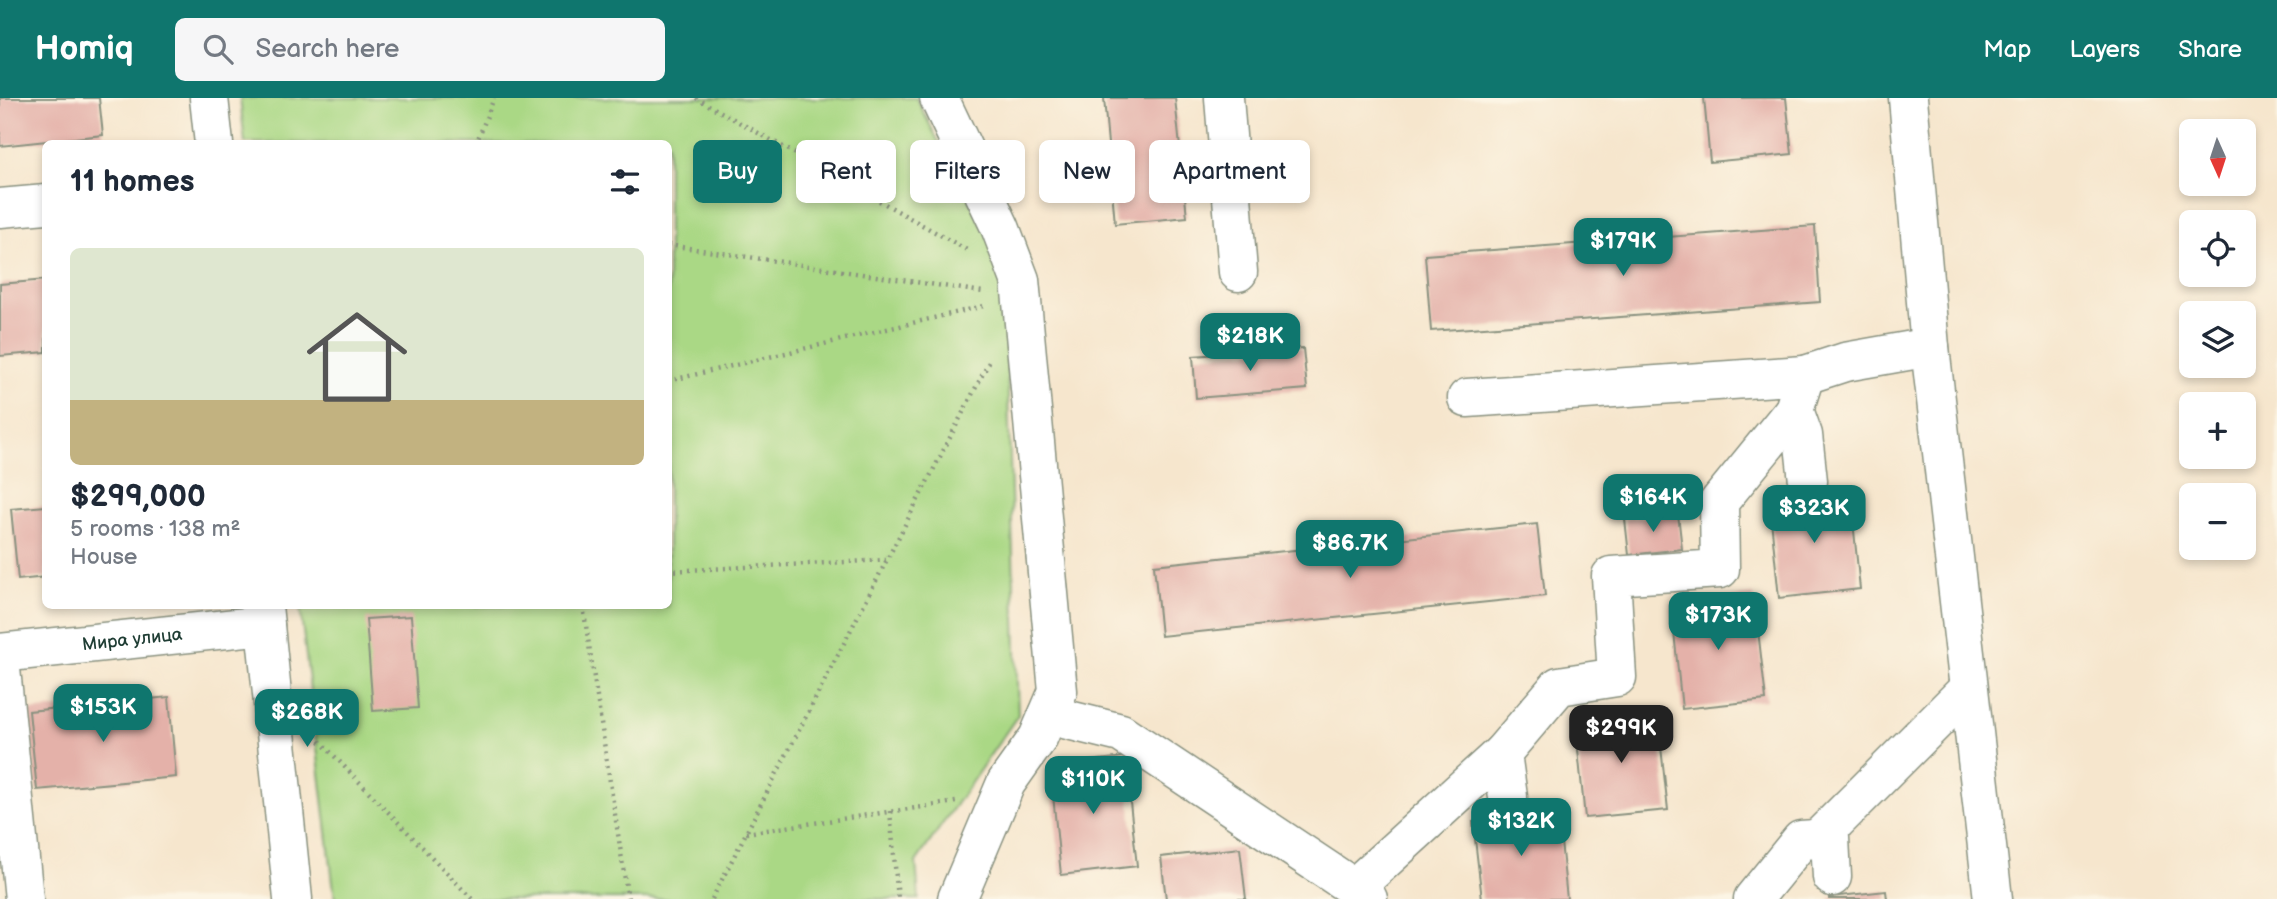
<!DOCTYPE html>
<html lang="en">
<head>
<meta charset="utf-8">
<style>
	:root { --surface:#fff; --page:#f6f6f7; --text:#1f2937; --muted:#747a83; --accent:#0f766e }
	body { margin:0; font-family:"Balsamiq Sans",sans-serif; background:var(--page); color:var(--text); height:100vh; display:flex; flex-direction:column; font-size:26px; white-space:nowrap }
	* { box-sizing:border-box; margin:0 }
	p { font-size:23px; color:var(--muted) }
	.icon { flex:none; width:38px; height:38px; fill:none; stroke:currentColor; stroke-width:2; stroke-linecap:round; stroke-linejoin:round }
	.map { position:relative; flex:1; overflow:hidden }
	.details { position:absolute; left:42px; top:42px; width:630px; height:469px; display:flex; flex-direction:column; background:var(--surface); border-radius:10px; box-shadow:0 4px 10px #0003 }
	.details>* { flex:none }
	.guide { position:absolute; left:693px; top:42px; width:665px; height:63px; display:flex; gap:14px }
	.needle { width:46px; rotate:177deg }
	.controls { position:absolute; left:2179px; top:21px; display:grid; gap:14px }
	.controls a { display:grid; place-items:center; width:77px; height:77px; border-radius:10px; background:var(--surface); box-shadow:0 4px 10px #0003; font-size:35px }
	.price { position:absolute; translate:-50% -60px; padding:0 16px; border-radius:14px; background:var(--accent); color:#fff; font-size:23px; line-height:46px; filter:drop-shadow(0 2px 4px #0008) }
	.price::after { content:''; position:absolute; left:50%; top:42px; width:21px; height:16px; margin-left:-10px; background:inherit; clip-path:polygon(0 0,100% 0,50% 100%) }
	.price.current { background:#222; color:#fff }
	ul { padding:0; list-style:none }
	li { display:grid; align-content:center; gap:14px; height:371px; padding:0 28px }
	li span { display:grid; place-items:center; height:217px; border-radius:10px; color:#555 }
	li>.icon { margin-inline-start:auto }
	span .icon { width:126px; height:126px; fill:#fffc; stroke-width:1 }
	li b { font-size:30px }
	h2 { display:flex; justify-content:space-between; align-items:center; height:84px; padding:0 28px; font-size:30px }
	.pill { padding:0 24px; border-radius:10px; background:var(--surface); box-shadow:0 4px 10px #0003; font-size:24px; line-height:63px }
	.pill.current { background:var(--accent); color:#fff }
	header { display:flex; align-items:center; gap:42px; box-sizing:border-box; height:98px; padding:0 35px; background:var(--accent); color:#fff }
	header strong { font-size:33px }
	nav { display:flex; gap:38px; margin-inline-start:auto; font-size:24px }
	.search { width:490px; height:63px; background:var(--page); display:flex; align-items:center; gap:18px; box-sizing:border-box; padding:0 24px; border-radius:10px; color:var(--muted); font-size:26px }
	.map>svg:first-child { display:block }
	.green { fill:#aad885; stroke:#648a5c; stroke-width:2 }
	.building { fill:#e4b1a9 }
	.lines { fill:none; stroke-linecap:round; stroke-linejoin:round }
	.minor-casing { stroke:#8a9280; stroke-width:41 }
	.path { stroke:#8a9280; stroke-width:4.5; stroke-dasharray:2 5; stroke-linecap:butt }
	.minor { stroke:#fff; stroke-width:38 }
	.labels { text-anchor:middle; stroke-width:6; stroke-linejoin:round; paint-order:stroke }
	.street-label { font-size:18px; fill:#1f3d34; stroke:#fcf5e5 }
</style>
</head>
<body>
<header>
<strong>Homiq</strong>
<div class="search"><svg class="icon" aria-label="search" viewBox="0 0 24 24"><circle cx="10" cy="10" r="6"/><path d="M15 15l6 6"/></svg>Search here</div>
<nav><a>Map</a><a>Layers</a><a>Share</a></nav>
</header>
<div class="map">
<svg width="2277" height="801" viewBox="0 0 2277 801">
	<rect width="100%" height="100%" fill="#fcf5e5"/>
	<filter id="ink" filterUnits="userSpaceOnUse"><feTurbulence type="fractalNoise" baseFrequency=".0143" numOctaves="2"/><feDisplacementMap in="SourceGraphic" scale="14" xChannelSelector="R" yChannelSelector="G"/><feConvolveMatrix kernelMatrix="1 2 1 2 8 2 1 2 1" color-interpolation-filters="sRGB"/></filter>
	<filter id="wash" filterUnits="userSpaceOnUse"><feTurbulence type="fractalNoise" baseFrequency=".00686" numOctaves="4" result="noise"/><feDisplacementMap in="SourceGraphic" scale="28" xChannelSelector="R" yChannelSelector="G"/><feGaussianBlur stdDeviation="1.57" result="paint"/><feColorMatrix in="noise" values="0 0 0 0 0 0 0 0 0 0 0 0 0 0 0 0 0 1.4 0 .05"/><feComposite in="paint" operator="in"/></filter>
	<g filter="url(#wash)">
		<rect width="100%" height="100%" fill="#f6e6cd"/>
		<path class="green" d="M240 0H916L1004 169 1018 617 916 764 919 801H335L300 508H668V46L245 45Z"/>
		<g id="blocks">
			<path class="building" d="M0 0H99L103 37 0 48Z
				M1104 0H1175L1187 119 1115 126Z
				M1704 0H1786L1792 56 1710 64Z
				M1815 128 1820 204 1431 233 1425 157Z
				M46 182V254L0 258V186Z
				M1303 250 1307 291 1196 300 1193 258Z
				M1850 394 1860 491 1779 500 1769 402Z
				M46 408V479L18 482 11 411Z
				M1678 416 1682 451 1629 457 1625 421Z
				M1537 426 1545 498 1161 538 1154 467Z
				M1754 497 1766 602 1682 611 1671 505Z
				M411 518 418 610 373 613 366 521Z
				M169 599 176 679 37 692 29 613Z
				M1657 613 1668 712 1585 720 1575 622Z
				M1125 659 1137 768 1061 777 1050 667Z
				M1558 715 1567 801H1482L1473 724Z
				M1240 750 1246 801H1166L1161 759Z
				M1886 793 1887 801H1830V799Z"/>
		</g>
	</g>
	<g filter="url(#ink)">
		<use href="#blocks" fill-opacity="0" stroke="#8a9280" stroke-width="2"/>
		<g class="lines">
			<defs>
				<g id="minor">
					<path d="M209 0 214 46"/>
					<path d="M939 0 1000 129 1020 182 1058 593 1038 640 1006 685 957 801"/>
					<path d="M1224 0 1238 174"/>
					<path d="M1908 0 1930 249 1993 801"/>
					<path d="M0 110 46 106"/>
					<path d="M1805 277 1845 264 1930 249"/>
					<path d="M1467 300 1805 277 1794 312"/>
					<path d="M263 508 293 801"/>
					<path id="s1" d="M0 555 265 527"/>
					<path d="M0 561 24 801"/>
					<path d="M1048 617 1121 635 1354 790 1368 801"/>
					<path d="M1508 699 1502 655 1559 588 1617 579 1611 478 1720 471 1719 404 1794 312 1803 337 1808 383"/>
					<path d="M1818 741 1967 592"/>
					<path d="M1354 790 1502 655"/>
					<path d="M1753 801 1801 742 1830 740 1832 779"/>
				</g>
			</defs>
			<use href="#minor" class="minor-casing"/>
			<path class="path" d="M696 0 967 152
				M476 46 494 0
				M668 147 983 194
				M668 283 984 208
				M668 473 886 462
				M583 508 628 801
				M315 638 472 801
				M890 713 898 801
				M746 735 956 704
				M712 801 989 264"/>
			<use href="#minor" class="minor"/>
		</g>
	</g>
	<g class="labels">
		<g class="street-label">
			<text dy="6" stroke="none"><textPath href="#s1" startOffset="133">Мира улица</textPath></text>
		</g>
	</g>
</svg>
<div class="controls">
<a><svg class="needle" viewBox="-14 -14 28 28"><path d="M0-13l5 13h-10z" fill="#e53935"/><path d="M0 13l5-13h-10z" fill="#747a83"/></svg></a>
<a><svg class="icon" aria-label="locate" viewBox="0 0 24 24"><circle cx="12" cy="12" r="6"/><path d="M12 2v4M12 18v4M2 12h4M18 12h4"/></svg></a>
<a><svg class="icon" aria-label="layers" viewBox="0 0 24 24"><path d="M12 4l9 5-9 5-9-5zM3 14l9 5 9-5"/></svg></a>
<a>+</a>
<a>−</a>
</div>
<b class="price" style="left:1623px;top:180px">$179K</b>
<b class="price" style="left:1250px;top:275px">$218K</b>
<b class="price" style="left:1653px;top:436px">$164K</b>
<b class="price" style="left:1814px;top:447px">$323K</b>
<b class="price" style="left:1350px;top:482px">$86.7K</b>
<b class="price" style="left:1718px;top:554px">$173K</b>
<b class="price" style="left:103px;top:646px">$153K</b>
<b class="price" style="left:307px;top:651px">$268K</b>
<b class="price current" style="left:1621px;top:667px">$299K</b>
<b class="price" style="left:1093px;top:718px">$110K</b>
<b class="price" style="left:1521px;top:760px">$132K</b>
<div class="guide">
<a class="pill current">Buy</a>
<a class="pill">Rent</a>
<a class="pill">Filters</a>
<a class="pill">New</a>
<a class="pill">Apartment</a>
</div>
<section class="details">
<h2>11 homes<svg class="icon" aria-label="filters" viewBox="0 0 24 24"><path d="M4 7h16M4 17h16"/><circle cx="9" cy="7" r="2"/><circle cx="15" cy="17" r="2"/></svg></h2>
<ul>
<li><span style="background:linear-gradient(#dfe7d0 70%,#c2b280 0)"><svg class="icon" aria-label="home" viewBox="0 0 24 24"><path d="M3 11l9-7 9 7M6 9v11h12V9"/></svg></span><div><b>$299,000</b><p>5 rooms · 138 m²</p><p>House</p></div></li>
</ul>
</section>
</div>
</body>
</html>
